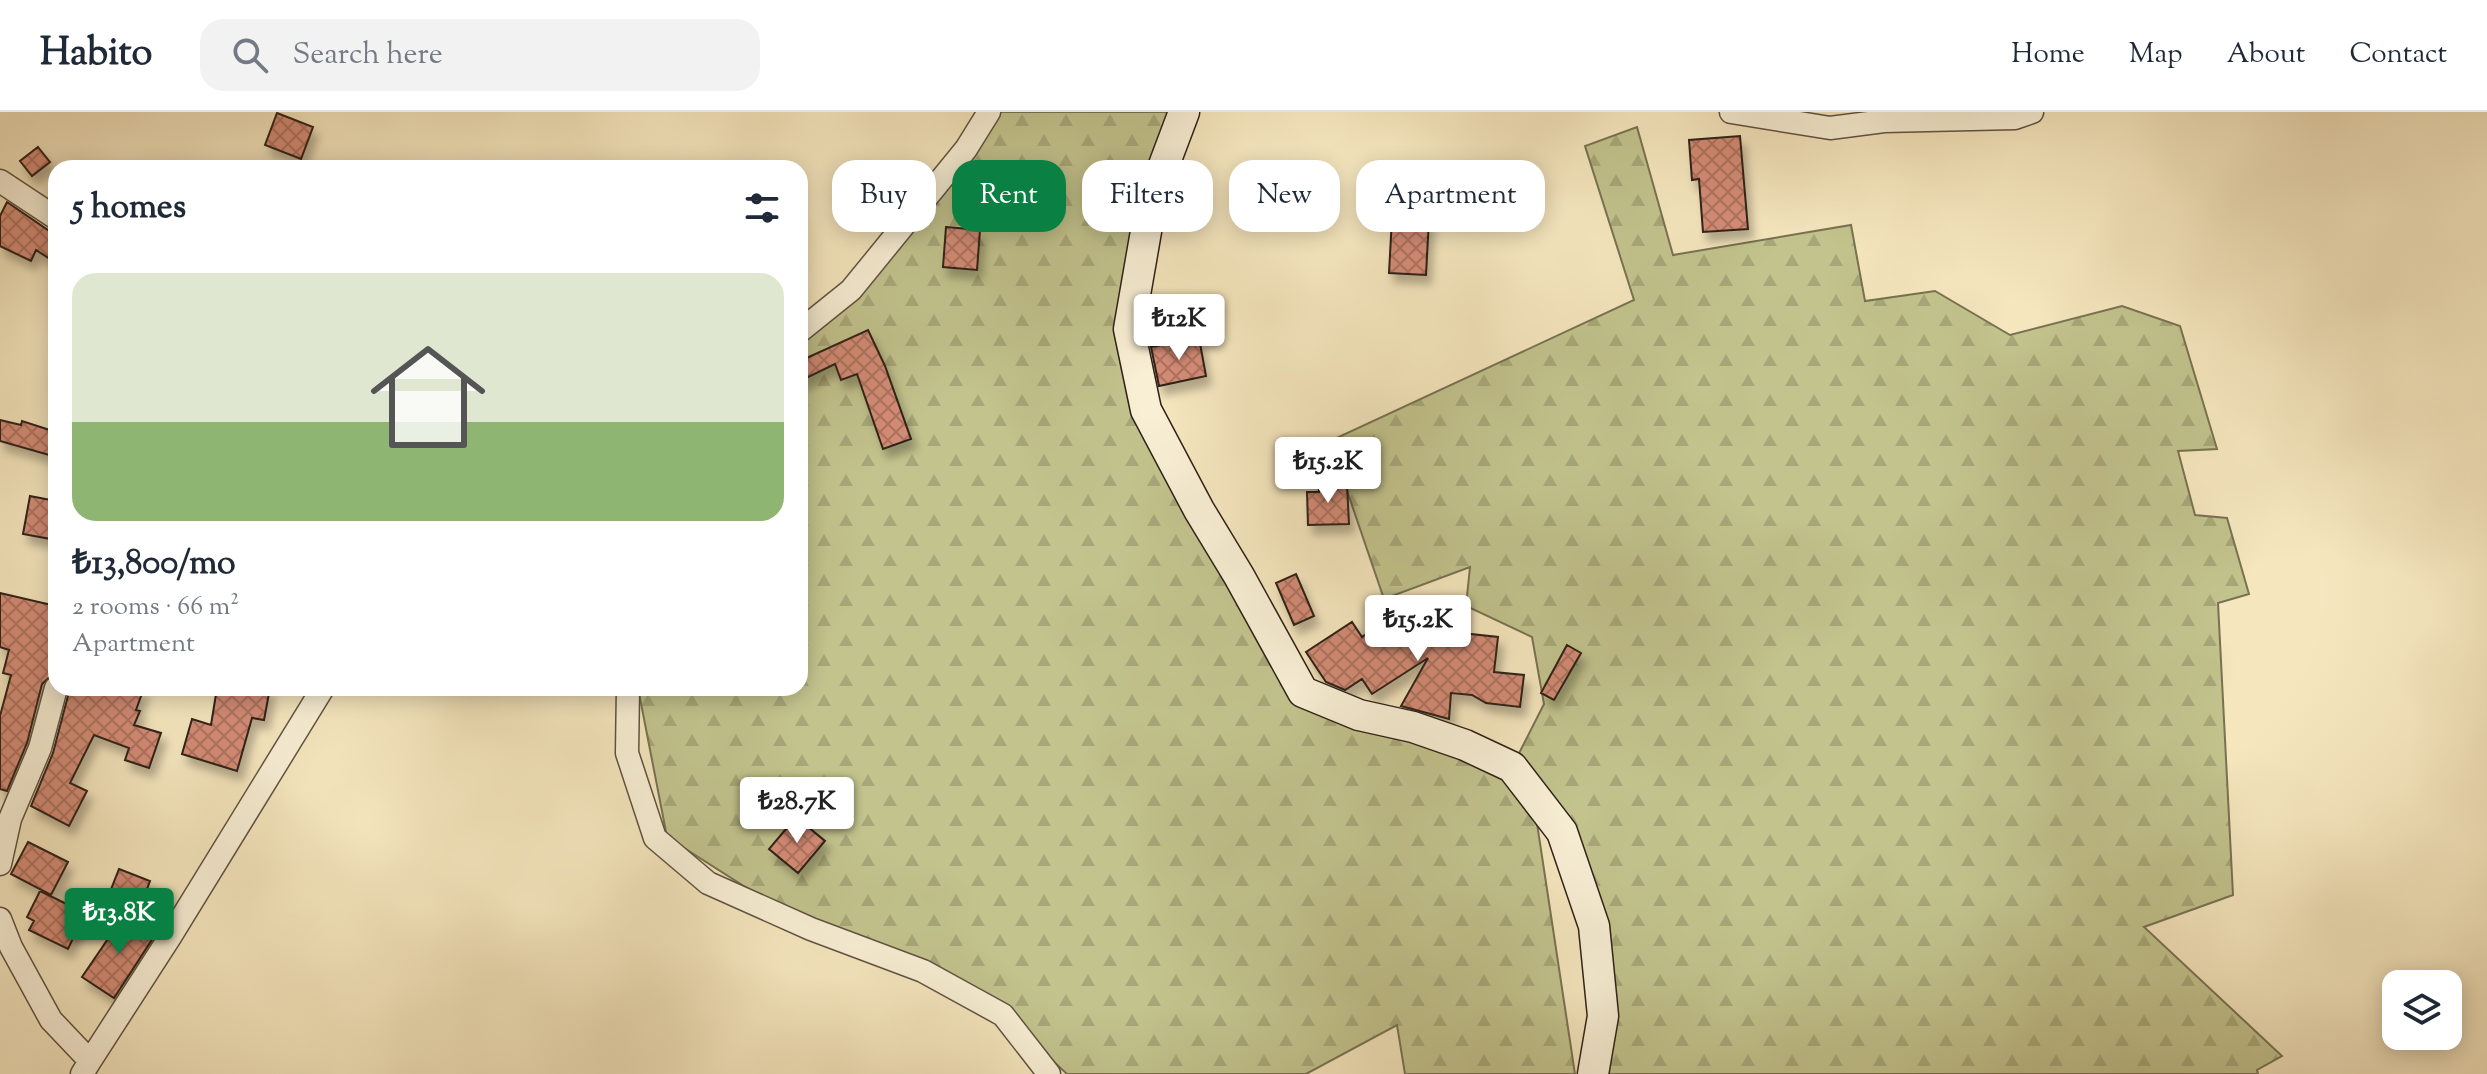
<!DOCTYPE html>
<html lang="en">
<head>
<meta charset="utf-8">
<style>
	:root { --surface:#fff; --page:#f2f2f3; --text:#1f2937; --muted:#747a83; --line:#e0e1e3; --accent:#0b8043 }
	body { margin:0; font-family:"Sorts Mill Goudy",serif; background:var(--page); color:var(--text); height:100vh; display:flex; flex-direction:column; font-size:30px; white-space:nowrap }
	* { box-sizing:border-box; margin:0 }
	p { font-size:26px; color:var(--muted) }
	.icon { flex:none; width:44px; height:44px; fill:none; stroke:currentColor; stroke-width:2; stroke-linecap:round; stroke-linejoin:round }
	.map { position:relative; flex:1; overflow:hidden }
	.drawer { position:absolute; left:48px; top:48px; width:760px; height:536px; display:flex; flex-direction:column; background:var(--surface); border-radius:24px; box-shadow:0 4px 20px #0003 }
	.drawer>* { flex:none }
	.banner { position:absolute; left:832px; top:48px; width:760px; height:72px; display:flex; gap:16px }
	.tools { position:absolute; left:2382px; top:858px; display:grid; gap:16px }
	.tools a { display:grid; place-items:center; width:80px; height:80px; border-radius:16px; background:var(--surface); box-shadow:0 4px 20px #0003; font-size:40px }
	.price { position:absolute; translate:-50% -68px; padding:0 18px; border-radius:8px; background:#fff; color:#222; font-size:26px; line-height:52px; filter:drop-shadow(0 2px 4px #0008) }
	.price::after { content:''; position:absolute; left:50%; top:48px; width:24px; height:18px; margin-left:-12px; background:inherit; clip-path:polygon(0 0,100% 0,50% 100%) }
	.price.current { background:var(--accent); color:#fff }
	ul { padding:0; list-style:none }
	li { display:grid; align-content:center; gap:16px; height:424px; padding:0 24px }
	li+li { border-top:2px solid var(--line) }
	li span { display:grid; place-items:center; height:248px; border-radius:24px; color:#555 }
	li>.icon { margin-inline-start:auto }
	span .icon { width:144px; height:144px; fill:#fffc; stroke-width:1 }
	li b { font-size:34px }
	h2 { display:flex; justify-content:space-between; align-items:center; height:96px; padding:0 24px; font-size:34px }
	.chip { padding:0 28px; border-radius:24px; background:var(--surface); box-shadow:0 4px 20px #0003; font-size:28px; line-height:72px }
	.chip.current { background:var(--accent); color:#fff }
	header { display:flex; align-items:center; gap:48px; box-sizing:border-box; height:112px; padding:0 40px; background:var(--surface); border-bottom:2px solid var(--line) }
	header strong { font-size:38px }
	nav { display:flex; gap:44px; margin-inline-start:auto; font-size:28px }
	.search { width:560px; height:72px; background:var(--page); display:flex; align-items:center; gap:20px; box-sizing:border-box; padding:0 28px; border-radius:24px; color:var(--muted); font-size:30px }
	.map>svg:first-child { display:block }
	.forest { fill:url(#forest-firs); stroke:#787252; stroke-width:2 }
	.building { fill:url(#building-cross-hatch); stroke:#2f2018; stroke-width:2; filter:url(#shadow) }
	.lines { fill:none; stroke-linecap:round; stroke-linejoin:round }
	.street-casing { stroke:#605242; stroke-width:25 }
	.secondary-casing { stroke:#2f2018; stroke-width:33 }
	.street { stroke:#f8efd5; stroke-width:22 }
	.secondary { stroke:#f8efd5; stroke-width:30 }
</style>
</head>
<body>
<header>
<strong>Habito</strong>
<div class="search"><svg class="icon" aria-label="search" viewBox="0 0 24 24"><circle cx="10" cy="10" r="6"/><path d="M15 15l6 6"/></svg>Search here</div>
<nav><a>Home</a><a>Map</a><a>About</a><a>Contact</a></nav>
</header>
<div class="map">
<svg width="2487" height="962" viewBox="0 0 2487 962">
	<defs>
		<pattern id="forest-firs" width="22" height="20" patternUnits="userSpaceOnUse" patternTransform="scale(2)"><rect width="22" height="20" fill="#c2c38d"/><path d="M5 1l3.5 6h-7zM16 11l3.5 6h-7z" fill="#a7a779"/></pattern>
		<pattern id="building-cross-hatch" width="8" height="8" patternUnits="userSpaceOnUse" patternTransform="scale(2)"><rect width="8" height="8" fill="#d38b75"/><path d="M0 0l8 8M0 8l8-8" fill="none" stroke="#ac715f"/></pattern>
		<filter id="shadow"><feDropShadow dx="5" dy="9" stdDeviation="4" flood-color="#0004"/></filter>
	</defs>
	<rect width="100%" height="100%" fill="#f5e6be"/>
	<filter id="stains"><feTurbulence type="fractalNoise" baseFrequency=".0025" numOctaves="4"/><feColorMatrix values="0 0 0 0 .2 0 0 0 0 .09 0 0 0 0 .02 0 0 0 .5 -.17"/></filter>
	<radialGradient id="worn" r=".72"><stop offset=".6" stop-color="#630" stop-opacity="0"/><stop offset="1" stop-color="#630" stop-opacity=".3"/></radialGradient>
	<path class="forest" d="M996 0H1185L1129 217 1212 419 1303 580 1512 655 1544 592 1532 525 1466 494 1470 455 1384 487 1330 329 1634 188 1585 34 1637 15 1673 143 1851 113 1865 189 1935 179 2010 223 2122 194 2180 214 2217 337 2178 339 2195 403 2227 406 2249 482 2218 491 2233 783 2144 815 2282 944 2257 958 2258 962H1594V814L1533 685 1575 962H1405L1397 913 1306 962H1067L1003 903 811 817 667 725 638 576H800V210L851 178Z"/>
	<path class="building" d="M277 1 313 15 301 47 265 33Z
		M1740 24 1748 117 1703 120 1699 67 1692 68 1689 28Z
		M38 35 50 50 32 64 20 49Z
		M7 90 48 118 56 120V151L36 138 31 149 0 134V104Z
		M1392 106 1429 107 1426 163 1389 161Z
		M946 115 980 118 977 158 943 155Z
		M868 218 885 254 911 327 883 337 857 262 841 268 835 252 800 269V249Z
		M1199 226 1206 264 1159 274 1151 235Z
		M0 308 21 313 22 309 56 320V345L0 329Z
		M1318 368 1347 373 1349 412 1308 413 1307 380H1319Z
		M30 384 56 389V428L23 422Z
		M1296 462 1314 504 1294 513 1276 471Z
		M0 481 56 494V546L52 563 42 572 27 631 7 679 0 677V604L11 563 3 561 9 538 0 535Z
		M1413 489 1434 518 1498 525 1494 560 1524 563 1520 595 1486 591 1472 583 1451 581 1449 607 1401 594 1428 546 1372 582 1362 567 1345 578 1326 570 1306 540 1352 510 1362 525Z
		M1567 533 1581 541 1554 588 1541 581Z
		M70 576H144L136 598 140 599 134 613 161 621 149 656 125 648 129 636 94 623 70 671 87 679 69 714 31 694 53 641Z
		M217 576H270L264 608 252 606 237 659 182 642 192 607 211 613Z
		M796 705 825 729 798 761 769 737Z
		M28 730 68 750 51 783 11 762Z
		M119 757 150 769 139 798 108 785Z
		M40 779 85 801 68 837 29 818 34 809 27 805Z
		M125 802 155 823 114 886 82 865Z"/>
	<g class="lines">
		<defs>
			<path id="street" d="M1731 0 1830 16 1884 9 1886 0
				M1884 9 2015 6 2032 0
				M0 69 56 106
				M800 219 851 178 966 37 989 0
				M628 576 627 641 655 726 708 771 811 817 923 859 1003 903 1049 962
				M0 752 10 707 40 636 56 576
				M0 807 11 835 51 908 90 949 82 962
				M90 949 170 825 323 576"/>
			<path id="secondary" d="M1184 0 1152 85 1129 217 1146 298 1199 398 1239 464 1303 580 1359 603 1413 615 1465 633 1512 655 1562 720 1594 814 1603 904 1593 962"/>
		</defs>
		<use href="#street" class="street-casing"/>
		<use href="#secondary" class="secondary-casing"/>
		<use href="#street" class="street"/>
		<use href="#secondary" class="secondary"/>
	</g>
	<rect width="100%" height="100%" filter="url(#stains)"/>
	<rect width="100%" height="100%" fill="url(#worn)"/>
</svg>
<div class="tools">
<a><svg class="icon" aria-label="layers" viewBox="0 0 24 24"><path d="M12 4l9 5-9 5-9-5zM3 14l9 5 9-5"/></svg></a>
</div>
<b class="price" style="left:1179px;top:250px">₺12K</b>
<b class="price" style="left:1328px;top:393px">₺15.2K</b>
<b class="price" style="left:1418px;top:551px">₺15.2K</b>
<b class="price" style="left:797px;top:733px">₺28.7K</b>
<b class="price current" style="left:119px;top:844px">₺13.8K</b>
<div class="banner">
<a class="chip">Buy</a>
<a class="chip current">Rent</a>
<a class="chip">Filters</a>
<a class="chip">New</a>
<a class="chip">Apartment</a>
</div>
<section class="drawer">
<h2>5 homes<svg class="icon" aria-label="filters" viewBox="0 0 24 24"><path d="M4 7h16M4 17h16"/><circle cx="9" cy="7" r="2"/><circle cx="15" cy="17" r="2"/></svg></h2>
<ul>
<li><span style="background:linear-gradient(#dfe7d0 60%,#8fb573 0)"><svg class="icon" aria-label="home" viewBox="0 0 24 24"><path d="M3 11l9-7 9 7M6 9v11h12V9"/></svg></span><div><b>₺13,800/mo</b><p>2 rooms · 66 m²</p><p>Apartment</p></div></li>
</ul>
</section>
</div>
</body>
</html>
